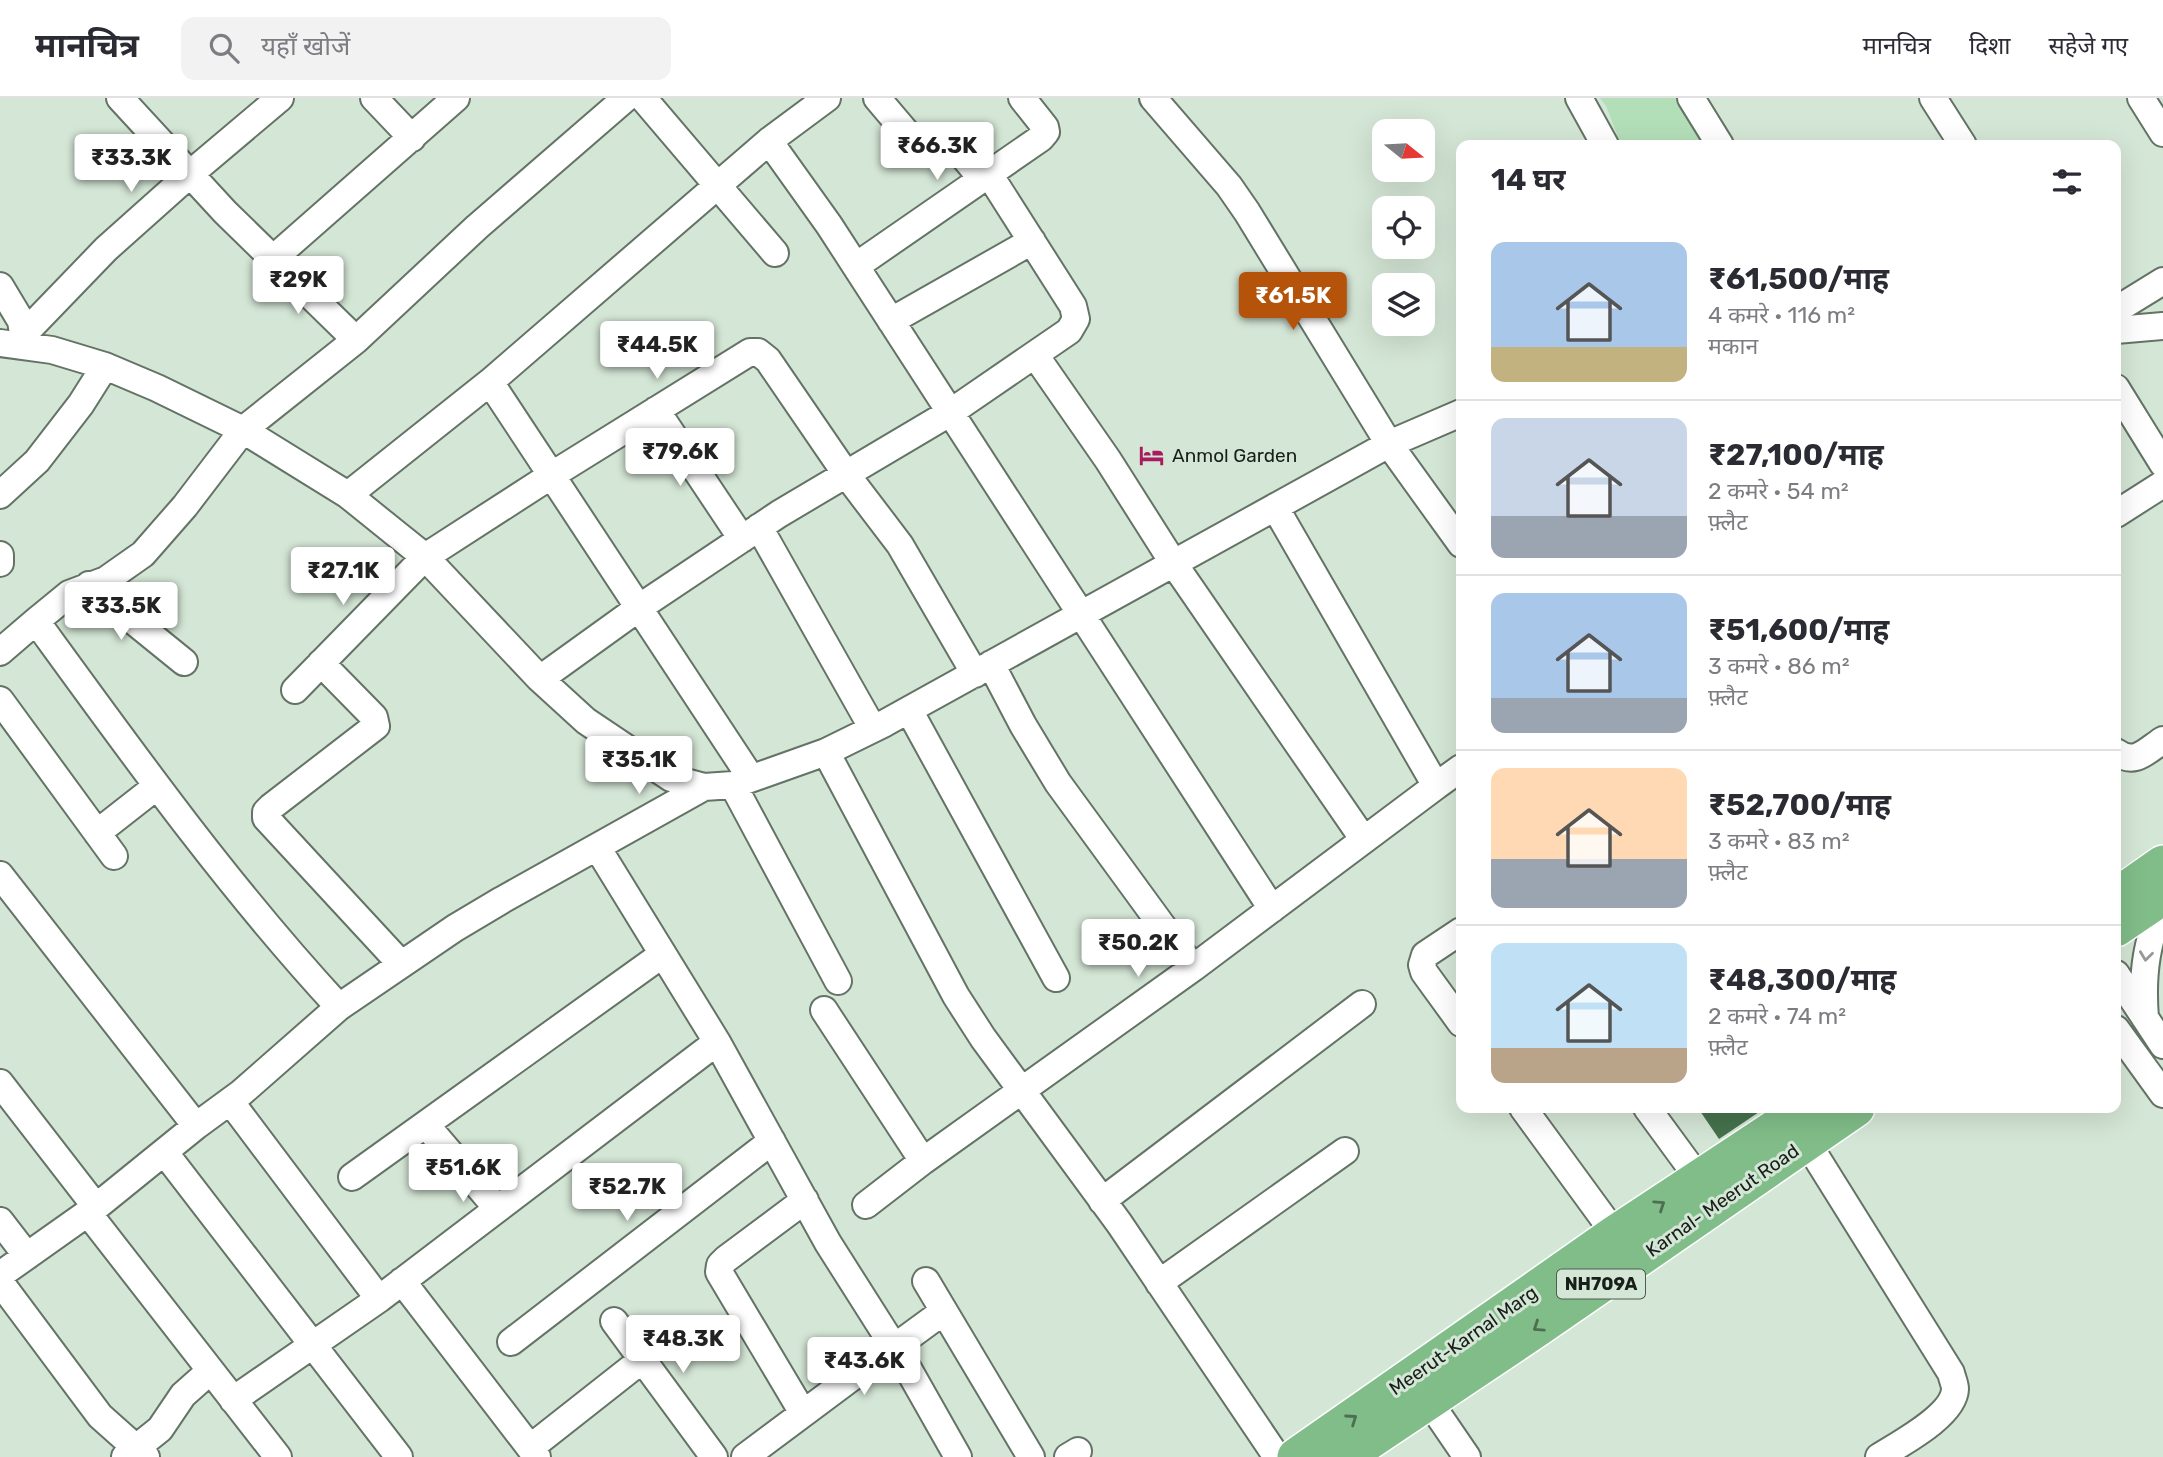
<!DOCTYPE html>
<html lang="hi">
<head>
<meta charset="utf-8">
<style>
	:root { --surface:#fff; --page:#f2f2f3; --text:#2b2b33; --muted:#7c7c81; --line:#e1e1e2; --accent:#b45309 }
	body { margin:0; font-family:Rubik,"Noto Sans Devanagari",sans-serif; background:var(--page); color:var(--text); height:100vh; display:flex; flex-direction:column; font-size:26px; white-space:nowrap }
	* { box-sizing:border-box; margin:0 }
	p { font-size:23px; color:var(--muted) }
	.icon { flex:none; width:38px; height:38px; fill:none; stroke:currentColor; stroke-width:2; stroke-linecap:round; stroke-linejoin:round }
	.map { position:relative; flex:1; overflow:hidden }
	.panel { position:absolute; left:1456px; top:42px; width:665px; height:973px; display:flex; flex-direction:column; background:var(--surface); border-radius:14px; box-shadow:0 7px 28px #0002 }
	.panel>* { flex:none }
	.needle { width:46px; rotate:108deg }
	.fabs { position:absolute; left:1372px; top:21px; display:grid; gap:14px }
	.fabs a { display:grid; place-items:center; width:63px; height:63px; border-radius:14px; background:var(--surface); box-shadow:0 7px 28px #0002; font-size:35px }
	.price { position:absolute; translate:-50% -60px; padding:0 16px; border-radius:7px; background:#fff; color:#222; font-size:23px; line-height:46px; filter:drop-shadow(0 2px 4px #0008) }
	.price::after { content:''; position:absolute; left:50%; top:42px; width:21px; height:16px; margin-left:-10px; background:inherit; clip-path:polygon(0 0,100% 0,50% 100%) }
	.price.on { background:var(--accent); color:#fff }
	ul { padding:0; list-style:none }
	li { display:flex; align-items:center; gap:21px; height:175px; padding:0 35px }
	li+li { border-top:2px solid var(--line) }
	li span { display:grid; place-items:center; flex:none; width:196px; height:140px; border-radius:14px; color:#555 }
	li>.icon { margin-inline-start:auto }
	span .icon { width:84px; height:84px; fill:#fffc; stroke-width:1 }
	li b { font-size:30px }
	h2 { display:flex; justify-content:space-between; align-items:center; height:84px; padding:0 35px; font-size:30px }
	header { display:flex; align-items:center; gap:42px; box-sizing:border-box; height:98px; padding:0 35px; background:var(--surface); border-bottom:2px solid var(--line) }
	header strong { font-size:33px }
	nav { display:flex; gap:38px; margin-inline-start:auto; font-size:24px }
	.search { width:490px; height:63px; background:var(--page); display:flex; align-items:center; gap:18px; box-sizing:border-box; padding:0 24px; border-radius:14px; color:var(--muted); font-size:26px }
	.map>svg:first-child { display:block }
	.green { fill:#b3dfb8 }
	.building { fill:#45724c }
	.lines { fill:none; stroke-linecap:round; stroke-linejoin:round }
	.minor-casing { stroke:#637365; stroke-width:30 }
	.highway-casing { stroke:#fff; stroke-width:40 }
	.minor { stroke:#fff; stroke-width:26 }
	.highway { stroke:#81bd89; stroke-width:37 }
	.oneway { stroke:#979a98 }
	.oneway2 { stroke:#4c6e51 }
	.labels { text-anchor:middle; stroke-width:6; stroke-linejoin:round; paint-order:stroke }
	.shield { fill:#d4e6d6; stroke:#505b52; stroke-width:2 }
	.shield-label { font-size:18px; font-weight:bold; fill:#181f19 }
	.poi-label { font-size:19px; fill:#181f19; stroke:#d4e6d6; text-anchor:start }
	.street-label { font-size:19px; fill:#181f19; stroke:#d4e6d6 }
</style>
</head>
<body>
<header>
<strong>मानचित्र</strong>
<div class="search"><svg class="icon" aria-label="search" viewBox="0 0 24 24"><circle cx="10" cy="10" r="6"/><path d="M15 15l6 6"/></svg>यहाँ खोजें</div>
<nav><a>मानचित्र</a><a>दिशा</a><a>सहेजे गए</a></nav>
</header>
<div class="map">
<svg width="2163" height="1359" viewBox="0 0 2163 1359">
	<rect width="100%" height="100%" fill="#d4e6d6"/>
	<path class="green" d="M1600 0H1678L1708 47H1621L1606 8Z"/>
	<path class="building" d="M1698 1010H1765L1719 1041Z"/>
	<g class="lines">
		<defs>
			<path id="minor" d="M120 0 225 114 356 242
				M374 0 412 40
				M643 0 775 155
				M877 0 910 39C920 43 929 42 939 43 958 47 971 68 982 82
				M1153 0 1229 88 1247 114 1389 346 1461 446
				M1579 0 1605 47
				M1691 0 1720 47
				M1933 0 1963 47
				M2141 0 2163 35
				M769 43 829 127 1272 811
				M274 160 456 0
				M856 168 1041 40 1046 34 1045 29 1022 0
				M0 188 21 223 25 248
				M2116 212 2163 183
				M891 223 1032 143
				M2116 232 2163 228
				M24 236 106 151 190 76 280 0
				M0 245 52 252 105 268 157 290 243 332 348 397 425 459 540 581 586 623 671 680 704 689 733 687 826 654 885 625 1389 346 1461 315
				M1035 257 1108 362 1174 466 1364 742
				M490 284 751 680
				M2116 290 2163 366
				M656 312 742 441
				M0 397 37 363 81 306 105 268
				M348 397 490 284 769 43 827 0
				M1275 409 1436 688 1461 670
				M2116 416 2163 386
				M759 429 873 631
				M0 457V465
				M89 487 184 564
				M0 554 36 523
				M321 565 374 619 376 628 271 709 266 714V720L401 866
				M991 566 1023 627 1058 685 1193 870
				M540 581 640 509 779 416 951 314 1069 233 1076 221 1073 208 989 76
				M295 592 425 459 552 377 750 254H758L768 262 846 376 900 447 975 576
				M0 602 114 758
				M909 612 1056 880
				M826 654 956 898 983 940 1119 1125 1277 1359
				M2116 654C2135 668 2146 653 2163 642
				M733 687 838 883
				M97 735 157 688
				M597 749 717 944 828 1145 894 1249
				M0 777 196 1028
				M1461 833 1425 857 1422 867 1424 874 1461 925
				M2116 876 2163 947
				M339 909C228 789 132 655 36 523L69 496 106 482 143 456 185 408 243 332 356 242 477 129 626 0
				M824 912 923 1063
				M2145 920C2141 870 2148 845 2163 798
				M2116 931 2163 996
				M0 985 96 1109
				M230 1003 379 1201
				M1523 1010 1615 1136
				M1647 1010 1699 1081
				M426 1027 497 1110
				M1798 1030 1951 1275C1952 1280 1955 1286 1955 1291 1954 1318 1899 1346 1879 1359
				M165 1055 399 1359
				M352 1079 663 856
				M1102 1103 1362 906
				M866 1107 923 1063 1193 870 1436 688
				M88 1115 278 1359
				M0 1123 27 1158
				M0 1177 96 1109 196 1028 241 995 339 909 455 830 502 802 704 689
				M402 1183 537 1359
				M926 1183 1031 1359
				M0 1184 100 1318 146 1359
				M1159 1185 1345 1053
				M614 1223 714 1359
				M511 1244 772 1043
				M888 1254 944 1213
				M233 1302 379 1201 717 944
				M1428 1302 1467 1359
				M803 1315 719 1174 720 1167 726 1161 805 1102
				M530 1350 643 1261
				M125 1359 160 1331 183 1297 210 1273
				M745 1359 875 1262 892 1254 902 1260 958 1359
				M1068 1359 1078 1353"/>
			<path id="highway" d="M2116 799 2163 766
				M2116 830 2163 798
				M1296 1359 1615 1136 1806 1010
				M1345 1359 1539 1229 1856 1010"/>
		</defs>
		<use href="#minor" class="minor-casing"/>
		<use href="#highway" class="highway-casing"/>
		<use href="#minor" class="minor"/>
		<use href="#highway" class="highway"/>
	</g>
	<defs><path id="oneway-chevron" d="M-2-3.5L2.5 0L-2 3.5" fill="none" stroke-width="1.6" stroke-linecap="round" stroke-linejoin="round" transform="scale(1.75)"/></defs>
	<use class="oneway" href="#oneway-chevron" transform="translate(2146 858) rotate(97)"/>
	<g class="oneway2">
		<use href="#oneway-chevron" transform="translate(1660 1107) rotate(-34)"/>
		<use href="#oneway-chevron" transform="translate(1538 1229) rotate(146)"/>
		<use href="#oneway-chevron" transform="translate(1352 1321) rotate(-35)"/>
	</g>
	<defs>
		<symbol id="hotel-bare" viewBox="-9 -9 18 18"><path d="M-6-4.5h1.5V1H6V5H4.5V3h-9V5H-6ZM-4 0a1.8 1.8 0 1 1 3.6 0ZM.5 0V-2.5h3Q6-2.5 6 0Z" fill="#a71b5f" stroke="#d4e6d6" stroke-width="2.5" paint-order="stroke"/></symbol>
	</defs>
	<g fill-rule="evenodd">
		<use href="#hotel-bare" x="1134" y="340" width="35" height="35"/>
	</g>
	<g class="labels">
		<rect class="shield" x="1557" y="1171.5" width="88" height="29" rx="5"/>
		<g class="shield-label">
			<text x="1601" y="1192">NH709A</text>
		</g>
		<g class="poi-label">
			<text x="1172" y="364">Anmol Garden</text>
		</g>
		<g class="street-label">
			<text transform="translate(1722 1102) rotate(-35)" y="7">Karnal- Meerut Road</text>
			<text transform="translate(1463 1242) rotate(-35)" y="7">Meerut-Karnal Marg</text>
		</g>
	</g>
</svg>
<div class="fabs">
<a><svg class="needle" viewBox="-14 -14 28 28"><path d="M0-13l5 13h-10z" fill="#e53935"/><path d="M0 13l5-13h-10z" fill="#7c7c81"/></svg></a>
<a><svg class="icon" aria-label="locate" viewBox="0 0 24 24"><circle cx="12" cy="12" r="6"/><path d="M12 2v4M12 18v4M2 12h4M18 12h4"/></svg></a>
<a><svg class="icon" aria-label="layers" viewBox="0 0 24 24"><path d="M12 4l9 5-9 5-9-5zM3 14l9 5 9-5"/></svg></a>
</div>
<b class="price" style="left:937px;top:84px">₹66.3K</b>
<b class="price" style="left:131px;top:96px">₹33.3K</b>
<b class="price" style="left:298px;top:218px">₹29K</b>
<b class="price on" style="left:1293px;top:234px">₹61.5K</b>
<b class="price" style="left:657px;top:283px">₹44.5K</b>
<b class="price" style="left:680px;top:390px">₹79.6K</b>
<b class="price" style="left:343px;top:509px">₹27.1K</b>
<b class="price" style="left:121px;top:544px">₹33.5K</b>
<b class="price" style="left:639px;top:698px">₹35.1K</b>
<b class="price" style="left:1138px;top:881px">₹50.2K</b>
<b class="price" style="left:463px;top:1106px">₹51.6K</b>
<b class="price" style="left:627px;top:1125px">₹52.7K</b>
<b class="price" style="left:683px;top:1277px">₹48.3K</b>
<b class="price" style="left:864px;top:1299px">₹43.6K</b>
<section class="panel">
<h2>14 घर<svg class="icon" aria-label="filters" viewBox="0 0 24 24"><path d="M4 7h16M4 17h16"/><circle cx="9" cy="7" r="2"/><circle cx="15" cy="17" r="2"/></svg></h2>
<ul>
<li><span style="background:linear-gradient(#a9c7e8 75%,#c2b280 0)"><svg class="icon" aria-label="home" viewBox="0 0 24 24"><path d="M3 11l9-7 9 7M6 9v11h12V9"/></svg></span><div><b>₹61,500/माह</b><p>4 कमरे · 116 m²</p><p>मकान</p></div></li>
<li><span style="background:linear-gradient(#c9d6e8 70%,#9aa5b1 0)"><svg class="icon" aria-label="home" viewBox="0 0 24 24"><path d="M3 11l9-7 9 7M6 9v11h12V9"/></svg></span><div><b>₹27,100/माह</b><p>2 कमरे · 54 m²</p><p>फ़्लैट</p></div></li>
<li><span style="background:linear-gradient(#a9c7e8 75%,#9aa5b1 0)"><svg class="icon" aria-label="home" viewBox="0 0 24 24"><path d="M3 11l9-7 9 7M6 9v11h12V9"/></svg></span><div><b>₹51,600/माह</b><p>3 कमरे · 86 m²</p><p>फ़्लैट</p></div></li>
<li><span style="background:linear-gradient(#ffd9b3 65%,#9aa5b1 0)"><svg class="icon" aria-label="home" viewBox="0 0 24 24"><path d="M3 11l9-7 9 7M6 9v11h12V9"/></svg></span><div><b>₹52,700/माह</b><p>3 कमरे · 83 m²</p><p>फ़्लैट</p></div></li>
<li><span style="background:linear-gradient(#bfe0f5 75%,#b9a48a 0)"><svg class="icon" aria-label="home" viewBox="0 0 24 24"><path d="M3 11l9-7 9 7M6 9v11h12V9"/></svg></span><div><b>₹48,300/माह</b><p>2 कमरे · 74 m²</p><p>फ़्लैट</p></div></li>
</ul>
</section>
</div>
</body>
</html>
